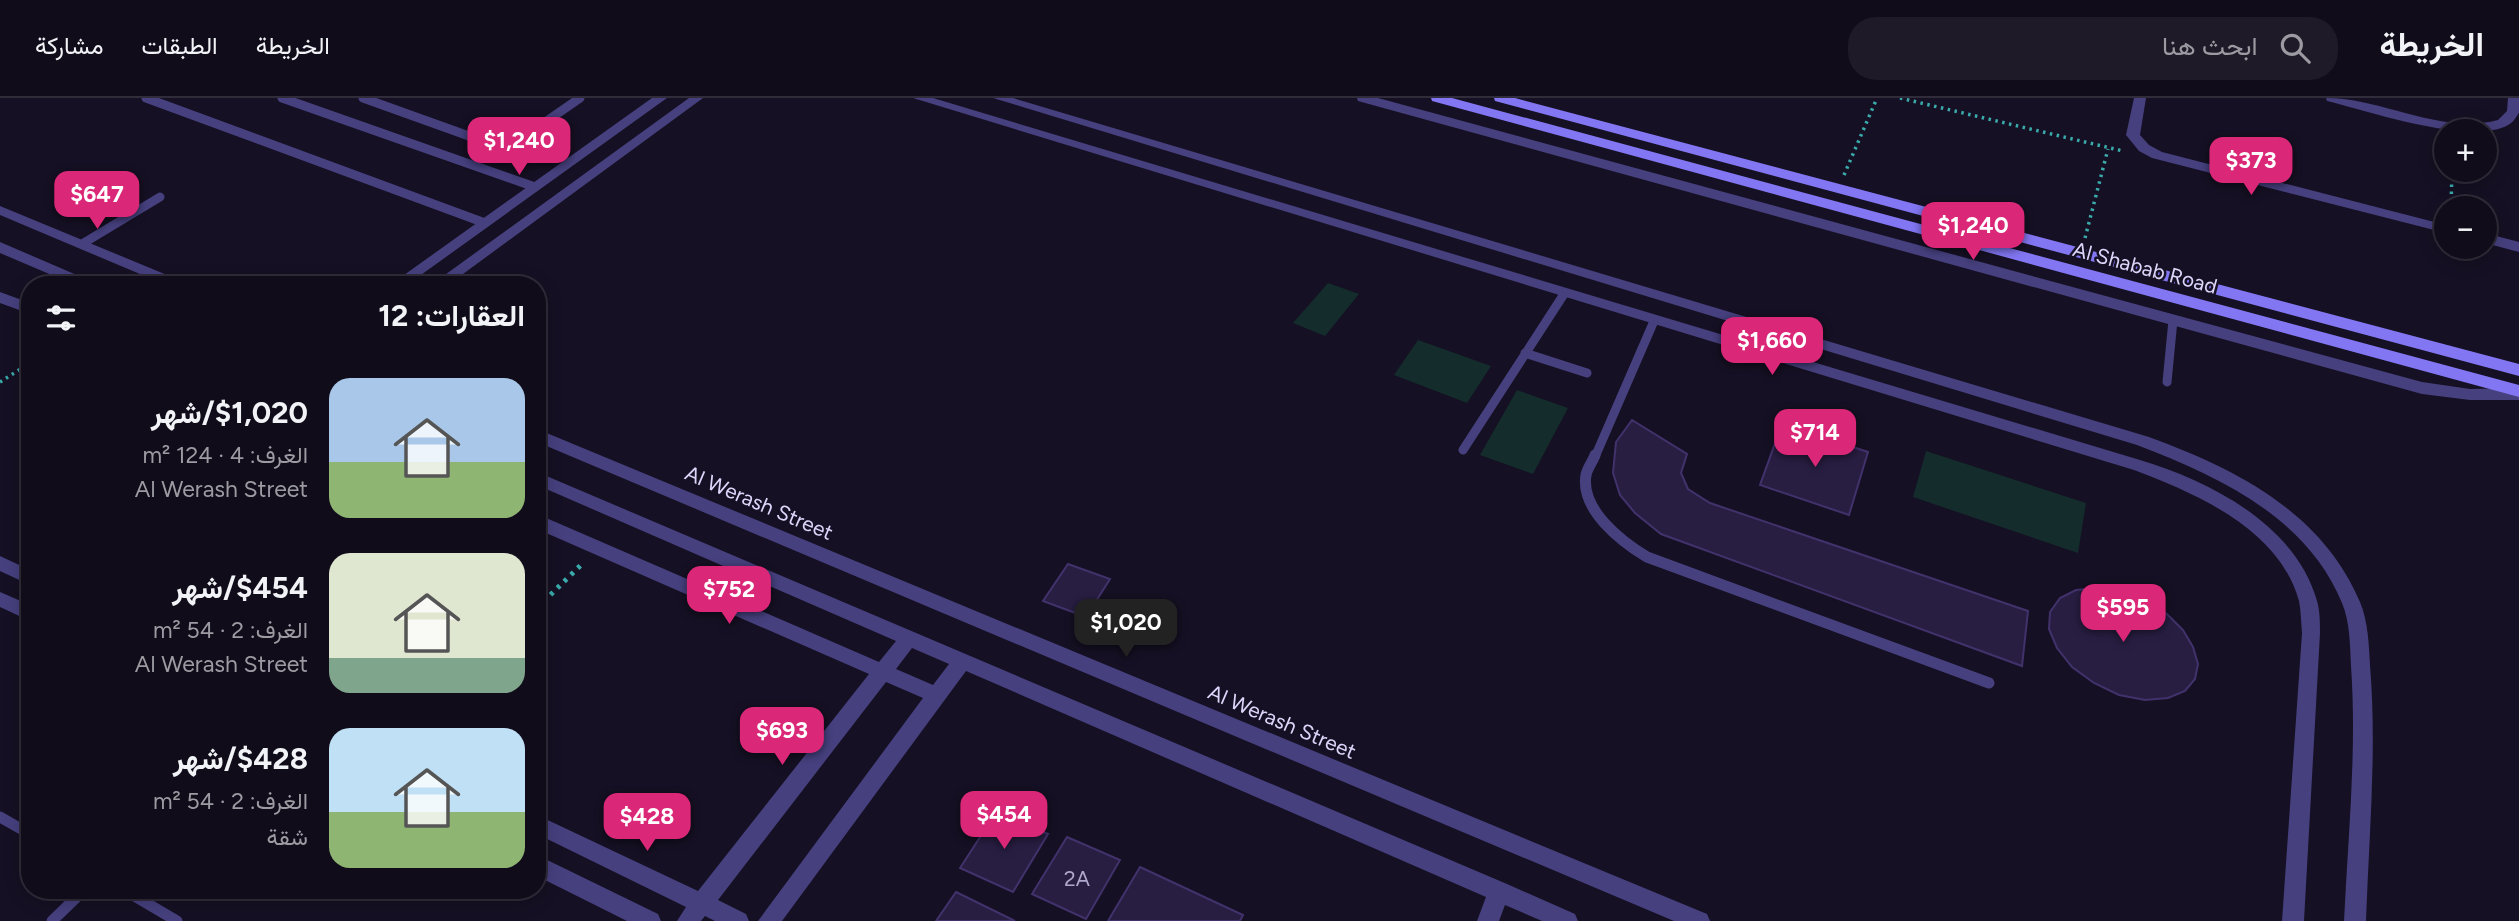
<!DOCTYPE html>
<html lang="ar">
<head>
<meta charset="utf-8">
<style>
	:root { --surface:#100c1a; --page:#1e1a27; --text:#f1f3f6; --muted:#9c9ba2; --line:#302c39; --accent:#db2777 }
	body { margin:0; font-family:Figtree,Vazirmatn,sans-serif; background:var(--page); color:var(--text); direction:rtl; height:100vh; display:flex; flex-direction:column; font-size:26px; white-space:nowrap }
	* { box-sizing:border-box; margin:0 }
	p { font-size:23px; color:var(--muted) }
	.icon { flex:none; width:38px; height:38px; fill:none; stroke:currentColor; stroke-width:2; stroke-linecap:round; stroke-linejoin:round }
	.map { position:relative; flex:1; overflow:hidden; direction:ltr }
	.panel { position:absolute; left:21px; top:178px; width:525px; height:623px; display:flex; flex-direction:column; background:var(--surface); border-radius:28px; box-shadow:0 4px 18px #0003,0 0 0 2px var(--line); direction:rtl }
	.panel>* { flex:none }
	.controls { position:absolute; left:2434px; top:21px; display:grid; gap:14px }
	.controls a { display:grid; place-items:center; width:63px; height:63px; border-radius:50%; background:var(--surface); box-shadow:0 4px 18px #0003,0 0 0 2px var(--line); font-size:35px }
	.price { position:absolute; translate:-50% -60px; padding:0 16px; border-radius:14px; background:var(--accent); color:#fff; font-size:23px; line-height:46px; filter:drop-shadow(0 2px 4px #0008) }
	.price::after { content:''; position:absolute; left:50%; top:42px; width:21px; height:16px; margin-left:-10px; background:inherit; clip-path:polygon(0 0,100% 0,50% 100%) }
	.price.active { background:#222; color:#fff }
	ul { padding:0; list-style:none }
	li { display:flex; align-items:center; gap:21px; height:175px; padding:0 21px }
	li span { display:grid; place-items:center; flex:none; width:196px; height:140px; border-radius:21px; color:#555 }
	li>.icon { margin-inline-start:auto }
	span .icon { width:84px; height:84px; fill:#fffc; stroke-width:1 }
	li b { font-size:30px }
	h2 { display:flex; justify-content:space-between; align-items:center; height:84px; padding:0 21px; font-size:30px }
	header { display:flex; align-items:center; gap:42px; box-sizing:border-box; height:98px; padding:0 35px; background:var(--surface); border-bottom:2px solid var(--line) }
	header strong { font-size:33px }
	nav { display:flex; gap:38px; margin-inline-start:auto; font-size:24px }
	.search { width:490px; height:63px; background:var(--page); display:flex; align-items:center; gap:18px; box-sizing:border-box; padding:0 24px; border-radius:28px; color:var(--muted); font-size:26px }
	.map>svg:first-child { display:block }
	.green { fill:#142c2c }
	.building { fill:#281e42; stroke:#42326c; stroke-width:2 }
	.lines { fill:none; stroke-linecap:round; stroke-linejoin:round }
	.path-far1 { stroke:#3aaaab; stroke-width:3.5; stroke-dasharray:2.5 4.5; stroke-linecap:butt }
	.path { stroke:#3aaaab; stroke-width:5; stroke-dasharray:3.5 6; stroke-linecap:butt }
	.lane-far1 { stroke:#46407e; stroke-width:9 }
	.lane { stroke:#46407e; stroke-width:11 }
	.street { fill:#46407e; fill-rule:evenodd }
	.secondary { fill:#8276f2; fill-rule:evenodd }
	.labels { text-anchor:middle; stroke-width:5; stroke-linejoin:round; paint-order:stroke }
	.street-label { font-size:21px; fill:#ddd6fb; stroke:#151023 }
	.near-number-label { font-size:21px; fill:#b0a8cd }
</style>
</head>
<body>
<header>
<strong>الخريطة</strong>
<div class="search"><svg class="icon" aria-label="search" viewBox="0 0 24 24"><circle cx="10" cy="10" r="6"/><path d="M15 15l6 6"/></svg>ابحث هنا</div>
<nav><a>الخريطة</a><a>الطبقات</a><a>مشاركة</a></nav>
</header>
<div class="map">
<svg width="2519" height="823" viewBox="0 0 2519 823">
	<rect width="100%" height="100%" fill="#151023"/>
	<path class="green" d="M1328 185 1359 196 1325 238 1293 225Z
		M1418 242 1491 268 1467 305 1394 277Z
		M1517 292 1568 310 1533 376 1480 357Z
		M1926 353 2086 405 2078 455 1913 399Z"/>
	<path class="building" d="M1632 322 1687 356 1681 375 1688 391 1710 405 2028 513 2022 568 1661 436 1635 415 1620 397 1613 375 1616 344Z
		M1782 326 1868 354 1849 417 1760 387Z
		M1068 466 1110 481 1086 519 1043 503Z
		M2097 490 2122 494 2146 503 2167 516 2183 532 2193 549 2198 566 2195 581 2185 593 2168 600 2145 602 2119 597 2094 585 2072 569 2057 550 2049 531 2050 514 2060 500 2076 492Z
		M997 713 1048 736 1013 794 960 770Z
		M1067 739 1120 762 1086 821 1032 796Z
		M1140 769 1243 817 1240 823H1108Z
		M956 794 1015 823H936Z"/>
	<g class="lines">
		<path class="path-far1" d="M1900 0 2123 53
			M1844 77 1877 0
			M2451 110 2452 72
			M2085 140 2108 51
			M0 284 30 265"/>
		<path class="path" d="M537 510 584 464"/>
		<path class="lane-far1" d="M146 0 485 125
			M282 0 535 89
			M363 0 494 47 528 36 580 0
			M82 146 160 99
			M1525 255 1587 275
			M2167 284 2173 222
			M1463 352 1564 196
			M1595 359 1654 223"/>
		<path class="lane" d="M1595 357C1593 363 1587 371 1586 377 1580 412 1622 444 1647 459L1989 585
			M0 719 30 736
			M126 793 177 823
			M52 823 83 793"/>
		<path class="street" d="M652 0H667L407 187H390Z
			M689 0H703L448 187H431Z
			M913 0H933L2140 362C2210 383 2296 427 2317 503 2320 513 2320 525 2320 535L2304 823H2282L2302 535C2301 524 2301 513 2299 503 2279 431 2197 396 2134 372Z
			M993 0H1013L2149 339C2236 371 2322 414 2360 504 2368 523 2369 547 2370 567 2377 652 2369 738 2366 823H2344C2348 738 2357 653 2351 568 2350 547 2350 524 2342 505 2307 419 2218 378 2137 347Z
			M1357 0H1378L2422 284 2470 291 2519 290V302H2470L2422 296 1358 3Z
			M2134 0H2146L2140 37 2149 47 2162 54 2446 127V135L2152 60 2139 53 2126 37Z
			M2326 0C2383 0 2440 37 2498 22L2507 13 2508 0H2519V15C2516 19 2513 25 2508 27 2471 48 2368 13 2327 3Z
			M0 108 184 184 187 187H166L0 117Z
			M2485 135 2519 144V154L2485 145Z
			M0 144 93 184 96 187H75L0 155Z
			M0 194 30 205V216L0 205Z
			M537 331 1707 816 1710 823H1674L537 344Z
			M537 374 1507 786 1575 816 1578 823H1542L1505 807 1499 823H1477L1486 799 966 573 782 823H758L923 600 886 584 718 802 746 816 749 823H715L705 818 701 823H677L686 809 537 736V717L698 793 869 576 537 431V416L879 564 896 543 537 387ZM912 550 949 566 933 587 896 571Z
			M0 458 30 472V487L0 473Z
			M0 494 30 507V523L0 509Z
			M537 757 658 816 661 823H627L537 778Z"/>
		<path class="secondary" d="M1431 0H1452L2519 287V299L1432 3Z
			M1494 0H1515L2519 266V278L1495 3Z"/>
	</g>
	<g class="labels">
		<g class="street-label">
			<text transform="translate(2145 170) rotate(15)" y="7">Al Shabab Road</text>
			<text transform="translate(759 405) rotate(23)" y="7">Al Werash Street</text>
			<text transform="translate(1282 624) rotate(23)" y="7">Al Werash Street</text>
		</g>
		<g class="near-number-label">
			<text x="1077" y="788">2A</text>
		</g>
	</g>
</svg>
<div class="controls">
<a>+</a>
<a>−</a>
</div>
<b class="price" style="left:519px;top:79px">$1,240</b>
<b class="price" style="left:2251px;top:99px">$373</b>
<b class="price" style="left:97px;top:133px">$647</b>
<b class="price" style="left:1973px;top:164px">$1,240</b>
<b class="price" style="left:1772px;top:279px">$1,660</b>
<b class="price" style="left:1815px;top:371px">$714</b>
<b class="price" style="left:729px;top:528px">$752</b>
<b class="price" style="left:2123px;top:546px">$595</b>
<b class="price active" style="left:1126px;top:561px">$1,020</b>
<b class="price" style="left:782px;top:669px">$693</b>
<b class="price" style="left:1004px;top:753px">$454</b>
<b class="price" style="left:647px;top:755px">$428</b>
<section class="panel">
<h2>العقارات: 12<svg class="icon" aria-label="filters" viewBox="0 0 24 24"><path d="M4 7h16M4 17h16"/><circle cx="9" cy="7" r="2"/><circle cx="15" cy="17" r="2"/></svg></h2>
<ul>
<li><span style="background:linear-gradient(#a9c7e8 60%,#8fb573 0)"><svg class="icon" aria-label="home" viewBox="0 0 24 24"><path d="M3 11l9-7 9 7M6 9v11h12V9"/></svg></span><div><b>$1,020/شهر</b><p>الغرف: 4 · 124 m²</p><p>Al Werash Street</p></div></li>
<li><span style="background:linear-gradient(#dfe7d0 75%,#7fa58c 0)"><svg class="icon" aria-label="home" viewBox="0 0 24 24"><path d="M3 11l9-7 9 7M6 9v11h12V9"/></svg></span><div><b>$454/شهر</b><p>الغرف: 2 · 54 m²</p><p>Al Werash Street</p></div></li>
<li><span style="background:linear-gradient(#bfe0f5 60%,#8fb573 0)"><svg class="icon" aria-label="home" viewBox="0 0 24 24"><path d="M3 11l9-7 9 7M6 9v11h12V9"/></svg></span><div><b>$428/شهر</b><p>الغرف: 2 · 54 m²</p><p>شقة</p></div></li>
</ul>
</section>
</div>
</body>
</html>
